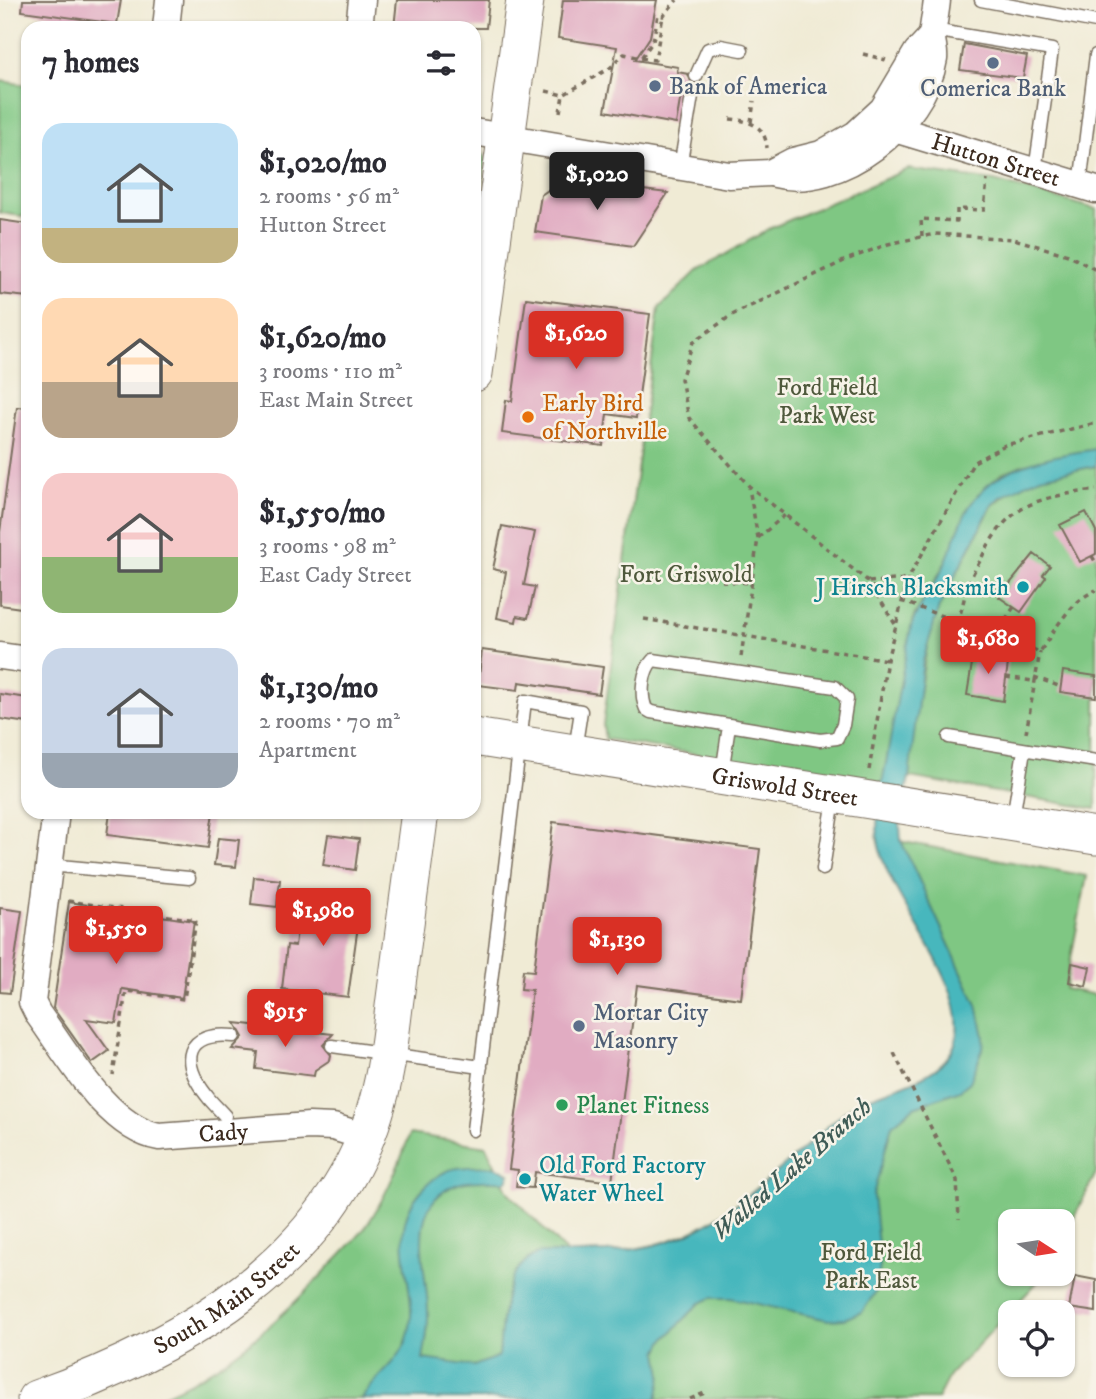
<!DOCTYPE html>
<html lang="en">
<head>
<meta charset="utf-8">
<style>
	:root { --surface:#fff; --page:#f7f7f7; --text:#2b2b33; --muted:#7c7c81; --accent:#d93025 }
	body { margin:0; font-family:"IM FELL DW Pica",serif; background:var(--page); color:var(--text); height:100vh; display:flex; flex-direction:column; font-size:26px; white-space:nowrap }
	* { box-sizing:border-box; margin:0 }
	p { font-size:23px; color:var(--muted) }
	.icon { flex:none; width:38px; height:38px; fill:none; stroke:currentColor; stroke-width:2; stroke-linecap:round; stroke-linejoin:round }
	.map { position:relative; flex:1; overflow:hidden }
	.sheet { position:absolute; left:21px; top:21px; width:460px; height:798px; display:flex; flex-direction:column; background:var(--surface); border-radius:21px; box-shadow:0 2px 5px #0004 }
	.sheet>* { flex:none }
	.needle { width:46px; rotate:102deg }
	.buttons { position:absolute; left:998px; top:1209px; display:grid; gap:14px }
	.buttons a { display:grid; place-items:center; width:77px; height:77px; border-radius:14px; background:var(--surface); box-shadow:0 2px 5px #0004; font-size:35px }
	.price { position:absolute; translate:-50% -60px; padding:0 16px; border-radius:7px; background:var(--accent); color:#fff; font-size:23px; line-height:46px; filter:drop-shadow(0 2px 4px #0008) }
	.price::after { content:''; position:absolute; left:50%; top:42px; width:21px; height:16px; margin-left:-10px; background:inherit; clip-path:polygon(0 0,100% 0,50% 100%) }
	.price.current { background:#222; color:#fff }
	ul { padding:0; list-style:none }
	li { display:flex; align-items:center; gap:21px; height:175px; padding:0 21px }
	li span { display:grid; place-items:center; flex:none; width:196px; height:140px; border-radius:21px; color:#555 }
	li>.icon { margin-inline-start:auto }
	span .icon { width:84px; height:84px; fill:#fffc; stroke-width:1 }
	li b { font-size:30px }
	h2 { display:flex; justify-content:space-between; align-items:center; height:84px; padding:0 21px; font-size:30px }
	.map>svg:first-child { display:block }
	.green { fill:#7fc783; stroke:#5d7850; stroke-width:2 }
	.water { fill:#47b7bd; stroke:#41706e; stroke-width:2 }
	.building { fill:#e1acc2 }
	.lines { fill:none; stroke-linecap:round; stroke-linejoin:round }
	.lane-casing { stroke:#7a6e5e; stroke-width:15 }
	.street-casing { stroke:#7a6e5e; stroke-width:29 }
	.secondary-casing { stroke:#7a6e5e; stroke-width:39 }
	.path { stroke:#7a6e5e; stroke-width:3.5; stroke-dasharray:5 5; stroke-linecap:butt }
	.lane { stroke:#fff; stroke-width:12 }
	.street { stroke:#fff; stroke-width:26 }
	.secondary { stroke:#fff; stroke-width:37 }
	.service-dot { fill:#5c6f8a; stroke:#f7f3e8; stroke-width:2.5 }
	.food-dot { fill:#e8710a; stroke:#f7f3e8; stroke-width:2.5 }
	.culture-dot { fill:#0f9aa8; stroke:#f7f3e8; stroke-width:2.5 }
	.leisure-dot { fill:#2e9e5b; stroke:#f7f3e8; stroke-width:2.5 }
	.labels { text-anchor:middle; stroke-width:5; stroke-linejoin:round; paint-order:stroke }
	.service-label { font-size:24px; fill:#4e5e75; stroke:#f7f3e8; text-anchor:start }
	.street-label { font-size:24px; fill:#3b2a1e; stroke:#f7f3e8 }
	.park-label { font-size:24px; fill:#4f593c; stroke:#f7f3e8 }
	.food-label { font-size:24px; fill:#c56008; stroke:#f7f3e8; text-anchor:start }
	.culture-label { font-size:24px; fill:#0d838f; stroke:#f7f3e8; text-anchor:end }
	.leisure-label { font-size:24px; fill:#27864d; stroke:#f7f3e8; text-anchor:start }
	.water-label { font-size:26px; font-style:italic; fill:#3f5b56; stroke:#f7f3e8 }
</style>
</head>
<body>
<div class="map">
<svg width="1096" height="1399" viewBox="0 0 1096 1399">
	<rect width="100%" height="100%" fill="#f7f3e8"/>
	<filter id="ink" filterUnits="userSpaceOnUse"><feTurbulence type="fractalNoise" baseFrequency=".0143" numOctaves="2"/><feDisplacementMap in="SourceGraphic" scale="14" xChannelSelector="R" yChannelSelector="G"/><feConvolveMatrix kernelMatrix="1 2 1 2 8 2 1 2 1" color-interpolation-filters="sRGB"/></filter>
	<filter id="wash" filterUnits="userSpaceOnUse"><feTurbulence type="fractalNoise" baseFrequency=".00686" numOctaves="4" result="noise"/><feDisplacementMap in="SourceGraphic" scale="28" xChannelSelector="R" yChannelSelector="G"/><feGaussianBlur stdDeviation="1.57" result="paint"/><feColorMatrix in="noise" values="0 0 0 0 0 0 0 0 0 0 0 0 0 0 0 0 0 1.4 0 .05"/><feComposite in="paint" operator="in"/></filter>
	<g filter="url(#wash)">
		<rect width="100%" height="100%" fill="#f0ebd5"/>
		<path class="green" d="M0 81 28 85V217L0 213Z
			M474 144 486 158 474 236Z
			M908 169 994 181 1096 209V449L1022 465 1001 474 981 492 942 569 914 616 882 785 605 739 603 725 659 308 697 271 771 228Z
			M1096 466V809L909 777 914 724 930 629 939 607 992 506 1015 487 1040 477Z
			M877 837 1087 876 1065 989 1096 995V1173L1062 1242V1222H1010V1274H1045L949 1376 937 1399H154C224 1372 281 1319 331 1265 343 1252 357 1239 367 1225 385 1198 399 1165 410 1134L486 1146 508 1192 567 1253C606 1253 645 1251 681 1236 726 1218 774 1175 810 1143 824 1130 838 1115 855 1105 887 1085 947 1083 957 1037 968 981 887 895 877 837Z"/>
		<path class="water" d="M1096 449V466L1040 477 1000 497 992 505 939 607 923 661 909 777 900 826 901 841 977 1005 984 1036 983 1049 970 1082 960 1090 914 1107 892 1125 873 1195 880 1265 877 1290 862 1312 844 1319 828 1320 731 1298H711L700 1303 664 1340 658 1352 662 1375 657 1399H362C374 1377 398 1365 407 1339 424 1289 380 1236 422 1190 432 1179 443 1170 458 1168 473 1166 498 1164 510 1174L507 1181C492 1182 472 1179 458 1184 403 1204 427 1267 428 1310 429 1327 426 1343 423 1359L474 1366 499 1356C502 1323 501 1266 540 1253 588 1253 635 1255 680 1237 726 1219 776 1173 813 1140 827 1128 841 1112 857 1103 890 1086 951 1080 957 1035 964 975 891 903 879 846 873 817 883 781 888 752 895 710 903 669 911 627 918 604 934 587 944 566 952 547 959 525 969 507 995 464 1050 456 1096 449Z"/>
		<g id="blocks">
			<path class="building" d="M23 0H121L117 24 22 11Z
				M397 0H489L486 28H394Z
				M563 0H657L650 37 635 60 678 67 677 72 688 74 692 84 701 83 699 92 690 88 681 95 676 124 605 111 617 47 558 38Z
				M964 44 1027 56 1023 78 960 70Z
				M561 181H568L668 193 633 246 535 232 541 195Z
				M0 220 28 224V297L0 294Z
				M526 298 650 314 636 418 607 414 603 446 502 433 506 400 512 401Z
				M17 407 28 408V609L0 605V532Z
				M1086 512 1096 531V554L1080 562 1060 525Z
				M502 526 535 532 524 585 535 587 528 618 517 616 516 622 497 618 506 572 493 569Z
				M1034 554 1050 566 1043 575 1046 577 1021 612 999 597Z
				M482 650 603 667 599 694 519 682 518 690 478 685Z
				M974 651 1009 656 1003 701 967 695Z
				M1063 671 1096 676V697L1060 692Z
				M0 694 28 698V723L0 719Z
				M110 812H213L208 848 107 835Z
				M553 822 760 849 741 999 637 985 612 1182 535 1172 533 1188 516 1187 518 1170 509 1169 532 990 521 989 523 970 534 971Z
				M328 835 359 839 355 870 323 865Z
				M218 838 239 840 236 867 214 865Z
				M254 877 280 880 277 907 251 904Z
				M301 897 361 904 348 997 282 989 287 945 295 946Z
				M69 902 194 921 182 998 122 989 116 1023 86 1019 109 1051 92 1063 53 1008Z
				M0 908 22 911 10 993 0 992Z
				M1072 963 1090 967 1086 986 1069 982Z
				M235 1023 333 1034 323 1045 331 1055 330 1060 315 1070 314 1076 256 1069 258 1052 232 1049 243 1037Z
				M1075 1276 1096 1280V1312L1069 1308Z"/>
		</g>
	</g>
	<g filter="url(#ink)">
		<use href="#blocks" fill-opacity="0" stroke="#7a6e5e" stroke-width="2"/>
		<g class="lines">
			<defs>
				<path id="lane" d="M981 0 1096 22
					M933 30 1052 50 1035 171
					M696 76 708 49 721 46 742 50
					M680 167 692 96
					M1080 185 1096 55
					M653 660 835 687 847 699 843 725 837 738 820 740 651 712 646 709C640 695 642 671 653 660Z
					M949 737 1096 761
					M722 773 729 726
					M1013 818 1024 750
					M49 865 189 878
					M823 869 834 799
					M332 1046 481 1067
					M225 1116C219 1109 212 1103 207 1096 179 1061 185 1031 234 1036
					M473 1130 525 701 581 711 575 750"/>
				<g id="street">
					<path d="M166 28 169 0"/>
					<path d="M359 28 362 0"/>
					<path id="s1" d="M884 121 895 129 1096 190"/>
					<path d="M474 132 729 175 770 173 793 161 821 154 856 134 883 109 917 52 932 36"/>
					<path d="M775 174C839 191 924 123 934 59 935 52 932 44 932 37 933 25 936 12 937 0"/>
					<path d="M0 656 28 660"/>
					<path id="s2" d="M56 812 32 1002 38 1014C68 1055 108 1128 159 1137L309 1126 333 1127 366 1137"/>
				</g>
				<g id="secondary">
					<path d="M474 373 525 0"/>
					<path id="s3" d="M474 737 1096 836"/>
					<path id="s4" d="M36 1399C182 1347 335 1261 378 1101 388 1066 391 1028 396 991 404 931 412 872 420 812"/>
				</g>
			</defs>
			<use href="#lane" class="lane-casing"/>
			<use href="#street" class="street-casing"/>
			<use href="#secondary" class="secondary-casing"/>
			<path class="path" d="M863 54 886 60
				M641 58 655 60 663 16
				M546 91 563 95 610 68 624 54 641 58 653 41 658 15 663 16 677 0
				M560 112 563 95
				M730 119C750 121 765 125 767 148
				M751 122 754 101
				M922 236 921 219 957 221V209L984 210 987 180
				M758 538 785 515
				M1092 556 1096 563
				M722 581 752 583
				M869 582 908 579
				M901 601 1040 652C1055 629 1070 602 1096 590
				M644 619 887 660
				M957 622C962 611 963 602 966 591 969 579 977 567 982 557 1009 502 1040 497 1096 490
				M895 624 869 582 749 486 689 418 681 379 693 342 732 315 846 260 888 244 935 234 1014 239 1068 255 1096 270
				M994 636 1014 607
				M741 657 758 538 749 488
				M1006 677 1033 681
				M1034 677 1061 687
				M1026 733 1040 652
				M869 770 887 660 908 579 974 462 1005 445 1096 423
				M68 901 196 920 184 999 126 991 113 1075
				M894 1053 957 1180 959 1219
				M690 1399 707 1392"/>
			<use href="#lane" class="lane"/>
			<use href="#street" class="street"/>
			<use href="#secondary" class="secondary"/>
		</g>
	</g>
	<g class="service-dot">
		<circle cx="993" cy="63" r="7"/>
		<circle cx="655" cy="86" r="7"/>
		<circle cx="579" cy="1026" r="7"/>
	</g>
	<circle class="food-dot" cx="528" cy="417" r="7"/>
	<g class="culture-dot">
		<circle cx="1023" cy="587" r="7"/>
		<circle cx="525" cy="1179" r="7"/>
	</g>
	<circle class="leisure-dot" cx="562" cy="1105" r="7"/>
	<g class="labels">
		<g class="service-label">
			<text x="669" y="94">Bank of America</text>
			<text x="993" y="96" text-anchor="middle">Comerica Bank</text>
			<text x="593" y="1020">Mortar City<tspan x="593" dy="28">Masonry</tspan></text>
		</g>
		<g class="street-label">
			<text dy="8" stroke="none"><textPath href="#s1" startOffset="119">Hutton Street</textPath></text>
			<text dy="8" stroke="none"><textPath href="#s3" startOffset="315">Griswold Street</textPath></text>
			<text dy="8" stroke="none"><textPath href="#s2" startOffset="446">Cady</textPath></text>
			<text dy="8" stroke="none"><textPath href="#s4" startOffset="217">South Main Street</textPath></text>
		</g>
		<g class="park-label">
			<text x="827" y="395">Ford Field<tspan x="827" dy="28">Park West</tspan></text>
			<text x="686" y="582">Fort Griswold</text>
			<text x="871" y="1260">Ford Field<tspan x="871" dy="28">Park East</tspan></text>
		</g>
		<g class="food-label">
			<text x="542" y="411">Early Bird<tspan x="542" dy="28">of Northville</tspan></text>
		</g>
		<g class="culture-label">
			<text x="1009" y="595">J Hirsch Blacksmith</text>
			<text x="539" y="1173" text-anchor="start">Old Ford Factory<tspan x="539" dy="28">Water Wheel</tspan></text>
		</g>
		<g class="leisure-label">
			<text x="576" y="1113">Planet Fitness</text>
		</g>
		<g class="water-label">
			<text transform="translate(791 1168) rotate(-41)" y="9">Walled Lake Branch</text>
		</g>
	</g>
</svg>
<div class="buttons">
<a><svg class="needle" viewBox="-14 -14 28 28"><path d="M0-13l5 13h-10z" fill="#e53935"/><path d="M0 13l5-13h-10z" fill="#7c7c81"/></svg></a>
<a><svg class="icon" aria-label="locate" viewBox="0 0 24 24"><circle cx="12" cy="12" r="6"/><path d="M12 2v4M12 18v4M2 12h4M18 12h4"/></svg></a>
</div>
<b class="price current" style="left:597px;top:212px">$1,020</b>
<b class="price" style="left:576px;top:371px">$1,620</b>
<b class="price" style="left:988px;top:676px">$1,680</b>
<b class="price" style="left:323px;top:948px">$1,980</b>
<b class="price" style="left:116px;top:966px">$1,550</b>
<b class="price" style="left:617px;top:977px">$1,130</b>
<b class="price" style="left:285px;top:1049px">$915</b>
<section class="sheet">
<h2>7 homes<svg class="icon" aria-label="filters" viewBox="0 0 24 24"><path d="M4 7h16M4 17h16"/><circle cx="9" cy="7" r="2"/><circle cx="15" cy="17" r="2"/></svg></h2>
<ul>
<li><span style="background:linear-gradient(#bfe0f5 75%,#c2b280 0)"><svg class="icon" aria-label="home" viewBox="0 0 24 24"><path d="M3 11l9-7 9 7M6 9v11h12V9"/></svg></span><div><b>$1,020/mo</b><p>2 rooms · 56 m²</p><p>Hutton Street</p></div></li>
<li><span style="background:linear-gradient(#ffd9b3 60%,#b9a48a 0)"><svg class="icon" aria-label="home" viewBox="0 0 24 24"><path d="M3 11l9-7 9 7M6 9v11h12V9"/></svg></span><div><b>$1,620/mo</b><p>3 rooms · 110 m²</p><p>East Main Street</p></div></li>
<li><span style="background:linear-gradient(#f6c9c9 60%,#8fb573 0)"><svg class="icon" aria-label="home" viewBox="0 0 24 24"><path d="M3 11l9-7 9 7M6 9v11h12V9"/></svg></span><div><b>$1,550/mo</b><p>3 rooms · 98 m²</p><p>East Cady Street</p></div></li>
<li><span style="background:linear-gradient(#c9d6e8 75%,#9aa5b1 0)"><svg class="icon" aria-label="home" viewBox="0 0 24 24"><path d="M3 11l9-7 9 7M6 9v11h12V9"/></svg></span><div><b>$1,130/mo</b><p>2 rooms · 70 m²</p><p>Apartment</p></div></li>
</ul>
</section>
</div>
</body>
</html>
